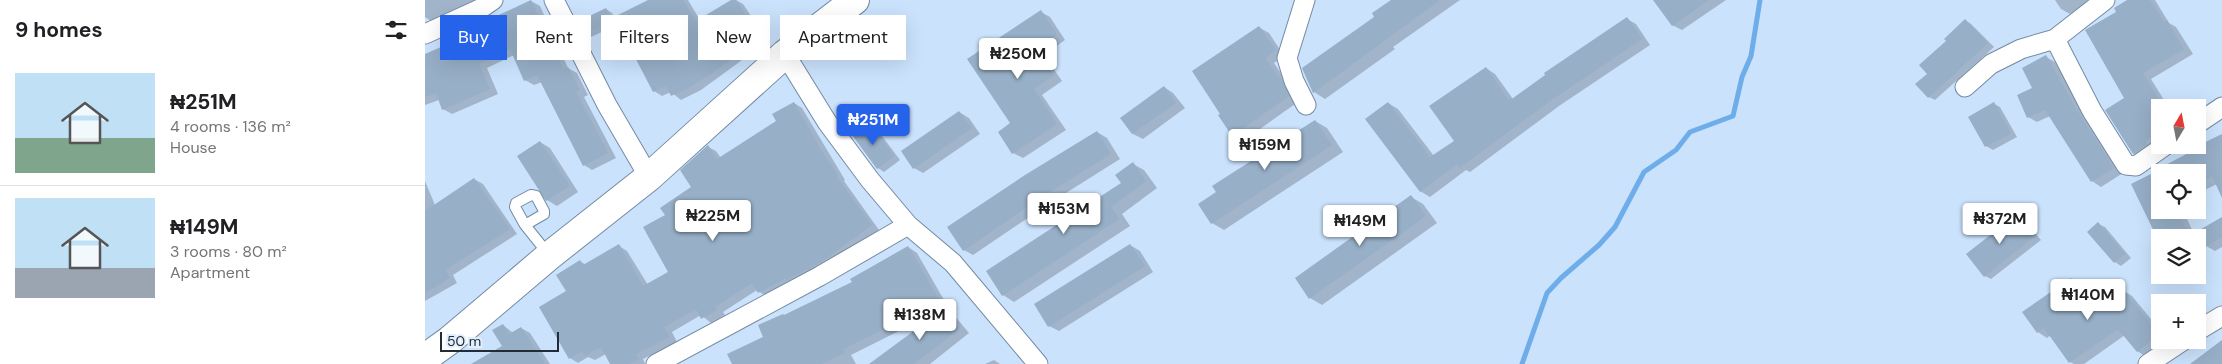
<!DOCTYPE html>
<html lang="en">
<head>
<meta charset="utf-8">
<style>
	:root { --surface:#fff; --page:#f2f2f2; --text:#202124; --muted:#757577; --line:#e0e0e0; --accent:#2563eb }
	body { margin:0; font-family:"DM Sans",sans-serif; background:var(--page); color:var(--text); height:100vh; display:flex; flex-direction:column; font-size:19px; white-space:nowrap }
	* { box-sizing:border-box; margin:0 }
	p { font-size:16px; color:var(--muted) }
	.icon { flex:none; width:28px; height:28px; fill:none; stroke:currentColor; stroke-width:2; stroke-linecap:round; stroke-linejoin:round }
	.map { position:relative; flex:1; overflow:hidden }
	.sheet { display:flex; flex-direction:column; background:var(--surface); width:425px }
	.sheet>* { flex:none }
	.hud { position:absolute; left:15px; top:15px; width:475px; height:45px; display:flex; gap:10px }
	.needle { width:32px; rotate:10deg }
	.tools { position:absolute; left:1726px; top:99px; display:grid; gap:10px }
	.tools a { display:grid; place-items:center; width:55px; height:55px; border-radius:0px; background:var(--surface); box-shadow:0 5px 20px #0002; font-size:25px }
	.scale { position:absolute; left:15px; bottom:12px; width:119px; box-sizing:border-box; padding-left:5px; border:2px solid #232c36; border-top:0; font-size:14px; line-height:18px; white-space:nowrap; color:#232c36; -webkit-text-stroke:4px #e0eefe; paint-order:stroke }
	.price { position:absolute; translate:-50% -42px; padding:0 11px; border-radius:5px; background:#fff; color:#222; font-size:16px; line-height:32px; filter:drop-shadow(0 1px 2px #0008) }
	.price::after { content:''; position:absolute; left:50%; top:30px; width:15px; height:11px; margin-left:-8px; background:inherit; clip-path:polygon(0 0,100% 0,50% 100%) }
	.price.on { background:var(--accent); color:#fff }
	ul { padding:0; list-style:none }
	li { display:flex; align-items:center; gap:15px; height:125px; padding:0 15px }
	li+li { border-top:1px solid var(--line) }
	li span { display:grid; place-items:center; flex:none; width:140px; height:100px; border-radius:0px; color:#555 }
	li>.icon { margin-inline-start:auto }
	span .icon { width:60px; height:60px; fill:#fffc; stroke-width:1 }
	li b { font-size:21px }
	h2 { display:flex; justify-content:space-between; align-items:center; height:60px; padding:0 15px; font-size:21px }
	.pill { padding:0 18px; border-radius:0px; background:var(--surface); box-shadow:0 5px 20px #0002; font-size:18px; line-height:45px }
	.pill.on { background:var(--accent); color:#fff }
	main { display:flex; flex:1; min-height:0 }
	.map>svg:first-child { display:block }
	.shadow { fill:#0003 }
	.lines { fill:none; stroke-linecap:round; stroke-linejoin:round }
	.stream { stroke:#6fadea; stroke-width:5 }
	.building { fill:#97afc7 }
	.lane-casing { stroke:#748aa2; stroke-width:12 }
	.street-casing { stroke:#748aa2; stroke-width:21 }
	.secondary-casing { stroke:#748aa2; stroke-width:30 }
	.lane { stroke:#fff; stroke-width:10 }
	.street { stroke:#fff; stroke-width:19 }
	.secondary { stroke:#fff; stroke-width:28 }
</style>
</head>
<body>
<main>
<section class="sheet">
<h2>9 homes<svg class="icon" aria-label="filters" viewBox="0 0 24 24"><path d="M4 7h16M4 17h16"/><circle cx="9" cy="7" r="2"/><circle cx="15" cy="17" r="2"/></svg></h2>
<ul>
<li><span style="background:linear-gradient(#bfe0f5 65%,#7fa58c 0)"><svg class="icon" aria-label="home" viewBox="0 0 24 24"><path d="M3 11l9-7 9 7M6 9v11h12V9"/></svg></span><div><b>₦251M</b><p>4 rooms · 136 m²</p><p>House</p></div></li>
<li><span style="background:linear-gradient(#bfe0f5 70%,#9aa5b1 0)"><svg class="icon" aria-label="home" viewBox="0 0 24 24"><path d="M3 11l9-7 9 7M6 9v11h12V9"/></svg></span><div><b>₦149M</b><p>3 rooms · 80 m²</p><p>Apartment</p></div></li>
</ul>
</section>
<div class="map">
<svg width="1797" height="364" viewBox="0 0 1797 364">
	<rect width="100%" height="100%" fill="#cae2fc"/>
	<path class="shadow" d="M0 0H52L6 21 0 17Z
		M226 0H263L275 20 311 0 318 4 343 41 276 90 256 100 246 92 237 96 229 91 194 24 166 37 160 33 181 9 187 13 190 18Z
		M968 0H1035L968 47 970 49 900 99 889 92 951 17Z
		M1235 0H1301L1257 30 1247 25Z
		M1630 0H1662L1663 1 1645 14 1636 9Z
		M1704 0H1730L1744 23 1751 27 1768 54 1726 79 1744 108H1735V142L1717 159 1708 153 1700 98 1693 12Z
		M106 1 115 6 143 68 152 73 163 95 159 97 191 158 167 170 159 165 117 82 109 85 100 80 89 55 62 68 73 94 27 114 18 109 14 100 0 105V56L57 31Z
		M616 12 625 17 640 40 619 55 637 81 617 95 641 130 598 158 588 153 587 124Z
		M1202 19 1211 24 1225 45 1134 106 1045 172 1041 170 1005 197 995 191 963 103 973 109 1009 156 1030 141 1061 68 1070 74 1088 99Z
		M1540 20 1546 24 1569 47 1510 100 1504 97 1503 74 1523 41Z
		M835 28 844 33 859 56 849 63 867 89 873 102 818 141 808 135 794 116 797 114Z
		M1621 57 1630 62 1668 128 1698 173 1676 187 1667 181 1625 116 1612 122 1603 117 1609 89Z
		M739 87 748 93 760 108 718 139 708 134 697 118Z
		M369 103 377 108 420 180 419 181 454 230 405 266 342 297 332 290 298 312 300 315 286 323 276 315 247 332 252 342 218 359 220 364H187L181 354 170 360 163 357 153 363 145 358 142 292 155 261 161 265 194 246 202 251 223 285 244 273 242 216 268 187 283 147 291 151 296 158 353 121Z
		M1569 104 1575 107 1592 137 1568 150 1561 146Z
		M534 112 544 118 555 134 498 173 489 168Z
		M890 121 902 128 918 152 799 230 787 223Z
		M445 124 451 128 475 160 459 172 453 168Z
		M672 132 682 138 695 159 625 203 548 255 539 250Z
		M1797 136V195L1792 184 1772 194V172H1735V210H1758L1769 234 1762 238H1735L1734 241 1708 184Z
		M115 142 125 148 153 192 132 206 122 200Z
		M708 164 719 170 732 188 697 214 705 226 589 302 578 295 697 183Z
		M49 179 58 184 92 234 28 275 32 283 0 301V181L10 205Z
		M986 197 998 204 1012 223 897 305 885 298Z
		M1593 216 1599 220 1616 240 1566 279 1560 276Z
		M1797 218V247L1790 251 1781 246Z
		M1673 224 1680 227 1706 258 1696 266 1690 262Z
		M705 245 715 251 728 272 634 331 624 326Z
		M483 247 492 253 523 307 519 309 529 315 544 333 505 364H446L518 309 426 355 431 364H309L340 337 360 316 429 282Z
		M1646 280 1656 285 1673 310 1698 290 1707 296 1735 330V340H1743L1722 357 1712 351 1700 335 1659 364H1649L1645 362 1626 335 1622 338 1613 332Z
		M78 325 88 333 96 328 105 333 125 364H51L79 346Z
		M569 360 575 364H560Z"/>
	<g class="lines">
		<path class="stream" d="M1097 364 1122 293 1136 278 1174 245 1190 227 1219 172 1251 150 1265 132 1308 116 1317 77 1326 56 1335 0"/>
	</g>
	<path class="building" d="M106 0 138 69 143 67 155 90 151 92 183 153 158 166 112 75 99 81 85 49 54 64 65 89 17 110 11 93 0 97V54L55 30 52 25Z
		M223 0H258L271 21 306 0H311L328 27 336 36 303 62 267 86 246 96 241 86 228 92 189 17Z
		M966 0H1015L888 93 877 68 949 17 947 13Z
		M1228 0H1284L1247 26Z
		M1702 0H1725L1739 22 1742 20 1759 49 1718 73 1735 101V132L1720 141 1722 145 1708 154 1680 110 1699 98 1660 30 1691 12 1689 8Z
		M181 8 187 21 159 34 152 22Z
		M616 10 632 35 610 49 629 75 609 89 632 124 587 154 573 132 585 123 542 59Z
		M1202 17 1217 39 1125 101 1034 168 1032 164 995 192 940 119 963 102 1005 157 1029 141 1004 106 1061 67 1084 101 1120 75 1119 73Z
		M1540 19 1563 43 1503 98 1490 84 1502 74 1494 65 1521 41 1519 39Z
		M834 26 851 50 840 58 858 82 864 96 807 136 793 115 795 114 767 71Z
		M1621 55 1650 107 1689 168 1666 182 1620 110 1602 118 1592 95 1607 88 1597 68Z
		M739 86 751 103 707 134 695 118Z
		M369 102 396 150 413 175 411 176 447 225 396 262 362 280 361 278 333 293 327 283 290 307 292 310 276 319 271 309 239 327 245 337 211 354 214 359 204 364H185L176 347 160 356 157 351 144 359 114 307 141 291 131 275 155 260 158 265 194 244 218 286 243 272 218 227 240 215 235 208 266 187 255 170 283 145 292 159 351 121 347 114Z
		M1569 102 1586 133 1560 147 1543 117Z
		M534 111 547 128 488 169 476 151Z
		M890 120 907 145 786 224 773 204 791 192 787 186Z
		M445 123 469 156 452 169 427 135Z
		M672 131 686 154 615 198 538 251 522 227 600 175Z
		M1797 134V198L1787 176 1772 184V172H1735V210H1752L1761 229 1742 238H1735L1734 242 1706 184 1730 172H1727L1773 148 1772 146Z
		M115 141 145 186 121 201 92 156Z
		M708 162 721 181 686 207 694 219 577 296 561 271 696 183 690 175Z
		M49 178 85 229 20 270 25 278 0 293V211Z
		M986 195 1001 216 884 299 870 278Z
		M1592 214 1610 236 1559 277 1541 254Z
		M1797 217V237L1780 247 1771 232Z
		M1673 222 1700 254 1689 263 1662 232Z
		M705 244 720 266 623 327 609 304Z
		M483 246 515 301 418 349 419 353 397 364H307L302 354 338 337 333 325 358 314 359 315 427 282 425 279Z
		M1646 278 1669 312 1698 289 1734 334 1712 352 1693 329 1644 363 1619 328 1612 333 1597 312Z
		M520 308 535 328 489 364H444Z
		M78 324 84 334 96 327 120 364H46L77 346 67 330Z
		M1797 340V364H1765Z"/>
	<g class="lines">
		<defs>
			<path id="lane" d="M100 225 119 214V211L111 196 106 195 91 203 90 207 100 225 124 255"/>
			<path id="street" d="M129 0 182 105 224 177
				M880 0 862 58 869 81 881 105
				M0 34 55 9 68 0
				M1630 39 1667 111 1701 165 1711 166 1741 145
				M360 54 402 122 445 180 483 225 528 263 613 364
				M1540 87 1566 64 1596 49 1630 39 1680 0
				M1772 124 1797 107
				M1772 331 1797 316
				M231 364 395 276 483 225
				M1723 364 1759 340"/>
			<path id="secondary" d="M0 358 25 340 124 256 224 177 360 54 430 0"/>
		</defs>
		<use href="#lane" class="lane-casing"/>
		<use href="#street" class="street-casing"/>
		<use href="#secondary" class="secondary-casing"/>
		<use href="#lane" class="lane"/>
		<use href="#street" class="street"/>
		<use href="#secondary" class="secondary"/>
	</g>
</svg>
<div class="tools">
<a><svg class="needle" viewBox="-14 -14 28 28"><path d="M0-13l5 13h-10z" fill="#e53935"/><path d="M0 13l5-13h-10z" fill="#757577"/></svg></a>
<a><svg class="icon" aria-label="locate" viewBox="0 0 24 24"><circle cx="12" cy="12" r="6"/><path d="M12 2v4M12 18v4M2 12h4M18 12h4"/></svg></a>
<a><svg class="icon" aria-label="layers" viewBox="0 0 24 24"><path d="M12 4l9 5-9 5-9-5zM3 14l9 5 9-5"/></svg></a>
<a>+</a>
</div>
<div class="scale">50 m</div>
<b class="price" style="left:593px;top:80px">₦250M</b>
<b class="price on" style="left:448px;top:146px">₦251M</b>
<b class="price" style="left:840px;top:171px">₦159M</b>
<b class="price" style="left:639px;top:235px">₦153M</b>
<b class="price" style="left:288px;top:242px">₦225M</b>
<b class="price" style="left:1575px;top:245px">₦372M</b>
<b class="price" style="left:935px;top:247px">₦149M</b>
<b class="price" style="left:1663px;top:321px">₦140M</b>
<b class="price" style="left:495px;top:341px">₦138M</b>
<div class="hud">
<a class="pill on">Buy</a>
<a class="pill">Rent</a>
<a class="pill">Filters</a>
<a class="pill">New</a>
<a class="pill">Apartment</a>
</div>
</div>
</main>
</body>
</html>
